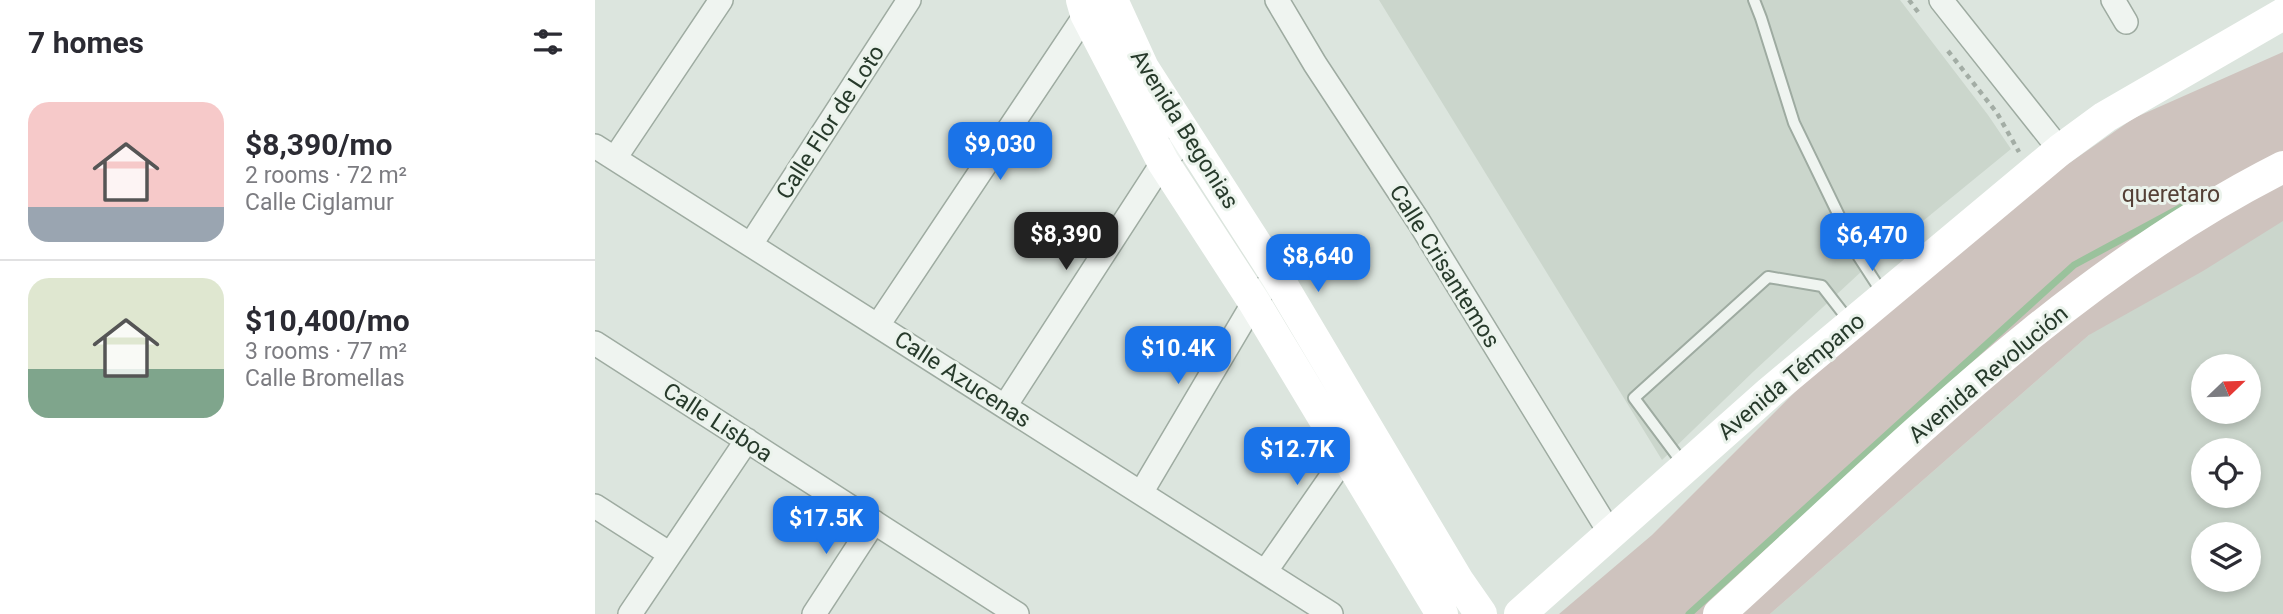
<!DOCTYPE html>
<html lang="en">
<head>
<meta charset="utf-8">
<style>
	:root { --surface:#fff; --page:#f2f2f3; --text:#2b2b33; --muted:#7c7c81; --line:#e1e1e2; --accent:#1a73e8 }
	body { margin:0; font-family:Roboto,sans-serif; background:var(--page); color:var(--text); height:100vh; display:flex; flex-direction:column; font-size:26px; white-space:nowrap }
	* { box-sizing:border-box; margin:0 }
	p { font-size:23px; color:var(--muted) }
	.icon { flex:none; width:38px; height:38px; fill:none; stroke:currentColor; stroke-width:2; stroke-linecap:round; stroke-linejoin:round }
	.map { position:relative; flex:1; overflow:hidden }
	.details { display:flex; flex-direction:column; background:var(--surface); width:595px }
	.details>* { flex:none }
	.needle { width:46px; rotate:67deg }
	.fabs { position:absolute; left:1596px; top:354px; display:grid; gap:14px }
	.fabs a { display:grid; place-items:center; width:70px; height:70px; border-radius:50%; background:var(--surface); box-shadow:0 4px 10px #0003; font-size:35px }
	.price { position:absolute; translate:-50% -60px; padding:0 16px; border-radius:14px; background:var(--accent); color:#fff; font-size:23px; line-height:46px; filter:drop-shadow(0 2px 4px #0008) }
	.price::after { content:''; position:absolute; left:50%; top:42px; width:21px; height:16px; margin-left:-10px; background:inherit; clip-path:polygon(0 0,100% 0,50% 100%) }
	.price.active { background:#222; color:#fff }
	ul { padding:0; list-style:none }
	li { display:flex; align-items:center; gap:21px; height:175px; padding:0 28px }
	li+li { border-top:2px solid var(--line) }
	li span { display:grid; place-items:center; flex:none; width:196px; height:140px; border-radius:21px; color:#555 }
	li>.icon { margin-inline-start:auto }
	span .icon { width:84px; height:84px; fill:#fffc; stroke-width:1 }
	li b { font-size:30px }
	h2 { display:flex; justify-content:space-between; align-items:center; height:84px; padding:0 28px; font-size:30px }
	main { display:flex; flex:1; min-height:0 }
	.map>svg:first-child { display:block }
	.built { fill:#cbd6cc; fill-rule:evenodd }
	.green { fill:#cec3be }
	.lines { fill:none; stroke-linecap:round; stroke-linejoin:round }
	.stream { stroke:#9ac29c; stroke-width:7 }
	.lane-casing { stroke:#9eaba1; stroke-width:14 }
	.street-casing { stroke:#9eaba1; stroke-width:26 }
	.path { stroke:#a3ada5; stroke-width:4.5; stroke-dasharray:5 5; stroke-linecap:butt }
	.lane { stroke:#eff4f0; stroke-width:10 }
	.street { stroke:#eff4f0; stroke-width:23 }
	.secondary { stroke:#fff; stroke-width:32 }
	.labels { text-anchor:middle; stroke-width:6; stroke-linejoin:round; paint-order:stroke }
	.street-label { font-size:23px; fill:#273a2b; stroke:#ebf3ec }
	.park-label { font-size:23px; fill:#544036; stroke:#ebf3ec }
</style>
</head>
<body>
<main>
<section class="details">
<h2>7 homes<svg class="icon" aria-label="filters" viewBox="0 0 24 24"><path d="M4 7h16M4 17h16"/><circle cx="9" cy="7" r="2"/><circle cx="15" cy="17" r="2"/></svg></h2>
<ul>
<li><span style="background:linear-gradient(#f6c9c9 75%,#9aa5b1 0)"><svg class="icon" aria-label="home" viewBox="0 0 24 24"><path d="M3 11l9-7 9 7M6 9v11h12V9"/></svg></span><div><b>$8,390/mo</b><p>2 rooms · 72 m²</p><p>Calle Ciglamur</p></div></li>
<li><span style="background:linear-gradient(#dfe7d0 65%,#7fa58c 0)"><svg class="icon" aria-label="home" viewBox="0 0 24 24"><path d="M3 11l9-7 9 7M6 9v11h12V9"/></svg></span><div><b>$10,400/mo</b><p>3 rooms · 77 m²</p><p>Calle Bromellas</p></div></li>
</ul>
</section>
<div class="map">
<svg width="1688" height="614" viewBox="0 0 1688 614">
	<rect width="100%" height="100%" fill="#dce5de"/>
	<path class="built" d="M784 0H1305L1393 115 1416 149 1268 270 1159 371 1067 460Z
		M1688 212V614H1175L1551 285ZM1608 366H1654V411H1608ZM1608 450H1654V495H1608ZM1608 534H1654V579H1608Z"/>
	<path class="green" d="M1688 52V221L1608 271 1494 335 1175 614H964L1057 535 1325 267 1539 118Z"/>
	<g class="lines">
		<path class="stream" d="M1094 614 1479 265 1592 204"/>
		<defs>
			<path id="lane" d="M1159 0 1166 18 1199 123 1264 257 1288 294
				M1089 465 1039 398 1173 277 1227 286 1255 322"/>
			<path id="street" d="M682 0 720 64 824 222 1015 533
				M1346 0 1465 150
				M1518 0 1531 22
				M0 146 736 614
				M20 158 126 0
				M156 244 314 0
				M283 325 491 14 500 7
				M0 343 422 614
				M410 406 568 162 593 137
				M546 493 659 302 681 275
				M0 506 75 554
				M670 572 759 444
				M35 614 152 440
				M219 614 279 522"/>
		</defs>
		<use href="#lane" class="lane-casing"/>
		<use href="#street" class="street-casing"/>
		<path class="path" d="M1314 0 1326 16
			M1353 51 1402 113 1424 152"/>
		<use href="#lane" class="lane"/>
		<use href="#street" class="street"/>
		<path class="secondary" d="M487 0 491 14 568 162 659 302 847 614
			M517 0 548 68 681 275 863 581 886 614
			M925 614 1175 392 1465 150 1510 117 1688 14
			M1124 614C1301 453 1472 276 1688 167"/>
	</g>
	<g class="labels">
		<g class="street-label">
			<text transform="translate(235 122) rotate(-57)" y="8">Calle Flor de Loto</text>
			<text transform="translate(590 129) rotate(58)" y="8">Avenida Begonias</text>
			<text transform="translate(850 266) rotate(58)" y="8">Calle Crisantemos</text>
			<text transform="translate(1393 374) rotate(-40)" y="8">Avenida Revolución</text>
			<text transform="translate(1196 376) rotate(-40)" y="8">Avenida Témpano</text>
			<text transform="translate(368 379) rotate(33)" y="8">Calle Azucenas</text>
			<text transform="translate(123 422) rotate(33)" y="8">Calle Lisboa</text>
		</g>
		<g class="park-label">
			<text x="1576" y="202">queretaro</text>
		</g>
	</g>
</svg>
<div class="fabs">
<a><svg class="needle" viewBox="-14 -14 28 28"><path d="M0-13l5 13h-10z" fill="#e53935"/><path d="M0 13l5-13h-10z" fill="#7c7c81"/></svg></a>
<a><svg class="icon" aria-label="locate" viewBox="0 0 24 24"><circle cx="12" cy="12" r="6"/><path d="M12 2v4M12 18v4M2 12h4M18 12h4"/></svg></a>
<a><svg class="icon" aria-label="layers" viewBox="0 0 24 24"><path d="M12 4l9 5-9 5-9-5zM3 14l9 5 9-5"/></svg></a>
</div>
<b class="price" style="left:405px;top:182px">$9,030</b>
<b class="price active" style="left:471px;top:272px">$8,390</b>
<b class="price" style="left:1277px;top:273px">$6,470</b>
<b class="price" style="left:723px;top:294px">$8,640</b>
<b class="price" style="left:583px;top:386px">$10.4K</b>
<b class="price" style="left:702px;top:487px">$12.7K</b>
<b class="price" style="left:231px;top:556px">$17.5K</b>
</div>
</main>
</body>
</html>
